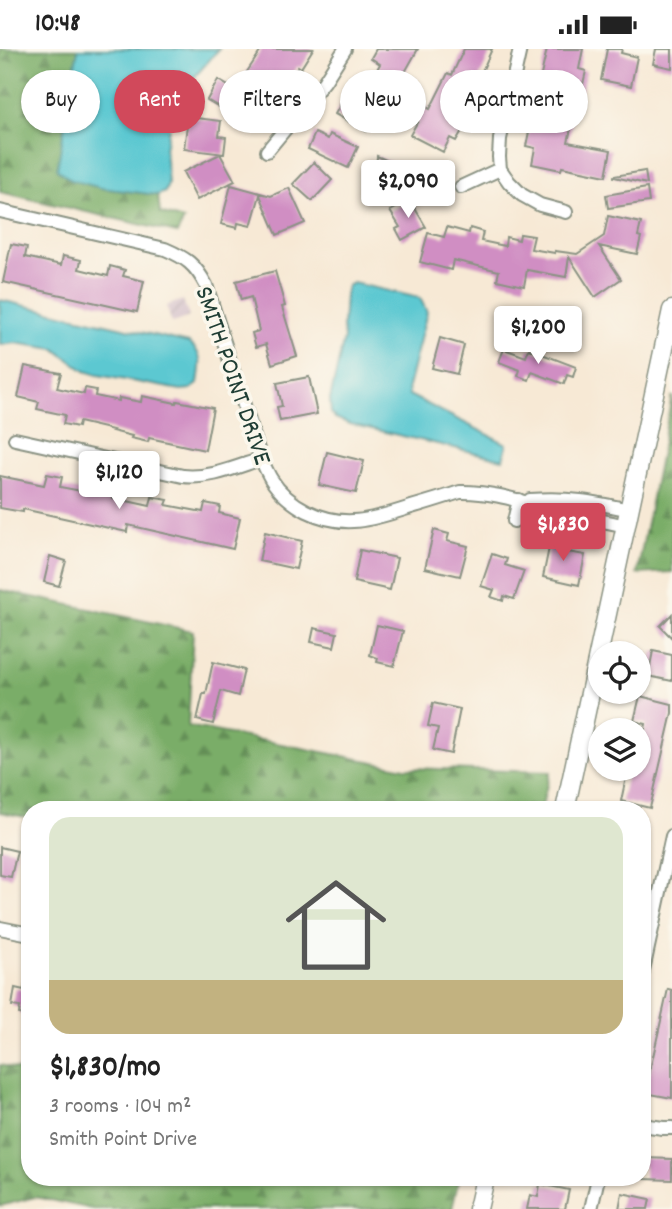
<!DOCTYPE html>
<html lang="en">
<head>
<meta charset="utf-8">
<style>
	:root { --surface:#fff; --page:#f6f6f6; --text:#222; --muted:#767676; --line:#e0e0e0; --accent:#d1495b }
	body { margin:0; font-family:Dekko,sans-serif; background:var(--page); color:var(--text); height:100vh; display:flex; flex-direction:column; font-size:26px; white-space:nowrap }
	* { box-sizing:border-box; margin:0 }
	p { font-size:23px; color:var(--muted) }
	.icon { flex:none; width:38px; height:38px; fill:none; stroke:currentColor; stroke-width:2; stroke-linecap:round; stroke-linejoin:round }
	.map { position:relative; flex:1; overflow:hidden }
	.drawer { position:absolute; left:21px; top:752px; width:630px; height:385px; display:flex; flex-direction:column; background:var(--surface); border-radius:28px; box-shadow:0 2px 5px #0004 }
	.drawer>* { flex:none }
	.top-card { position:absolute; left:21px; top:21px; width:630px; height:63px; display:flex; gap:14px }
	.tools { position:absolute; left:588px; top:592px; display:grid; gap:14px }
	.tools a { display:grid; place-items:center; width:63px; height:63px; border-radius:50%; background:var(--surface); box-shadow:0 2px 5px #0004; font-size:35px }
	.price { position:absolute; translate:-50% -60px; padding:0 16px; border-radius:7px; background:#fff; color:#222; font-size:23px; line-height:46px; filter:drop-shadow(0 2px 4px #0008) }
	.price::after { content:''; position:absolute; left:50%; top:42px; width:21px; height:16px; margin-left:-10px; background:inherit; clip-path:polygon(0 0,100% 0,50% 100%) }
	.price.on { background:var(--accent); color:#fff }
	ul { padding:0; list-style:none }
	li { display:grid; align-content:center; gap:14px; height:371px; padding:0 28px }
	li+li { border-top:2px solid var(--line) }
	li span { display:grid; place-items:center; height:217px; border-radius:21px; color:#555 }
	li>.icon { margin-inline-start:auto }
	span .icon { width:126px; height:126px; fill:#fffc; stroke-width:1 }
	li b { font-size:30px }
	.pill { padding:0 24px; border-radius:32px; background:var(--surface); box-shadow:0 2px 5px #0004; font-size:24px; line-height:63px }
	.pill.on { background:var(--accent); color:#fff }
	.status { display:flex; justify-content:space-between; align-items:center; height:49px; padding:0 35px; background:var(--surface); direction:ltr }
	.status svg { height:19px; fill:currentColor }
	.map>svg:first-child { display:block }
	.industrial { fill:url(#industrial-furrows) }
	.forest { fill:url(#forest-firs); stroke:#4c754e; stroke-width:2 }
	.water { fill:#5bc8d1; stroke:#3d8282; stroke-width:2 }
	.building { fill:#d08ec3 }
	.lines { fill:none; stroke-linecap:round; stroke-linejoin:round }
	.street-casing { stroke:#8b9384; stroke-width:16 }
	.secondary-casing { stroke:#8b9384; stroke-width:21 }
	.street { stroke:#fff; stroke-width:12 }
	.secondary { stroke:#fff; stroke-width:18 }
	.labels { text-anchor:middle; stroke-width:7; stroke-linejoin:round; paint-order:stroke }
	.street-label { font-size:26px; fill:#1f3d34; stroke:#fbf7ec }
</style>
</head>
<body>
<div class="status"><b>10:48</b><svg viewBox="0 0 49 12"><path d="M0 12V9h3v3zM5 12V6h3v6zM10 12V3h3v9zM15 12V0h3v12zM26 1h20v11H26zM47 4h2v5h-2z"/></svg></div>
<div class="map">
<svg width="672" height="1160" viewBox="0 0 672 1160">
	<defs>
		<pattern id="industrial-furrows" width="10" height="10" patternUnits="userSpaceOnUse" patternTransform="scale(1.75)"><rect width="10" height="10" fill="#d2bdc8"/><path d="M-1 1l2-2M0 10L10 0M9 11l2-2" fill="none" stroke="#b4a3ac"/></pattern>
		<pattern id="forest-firs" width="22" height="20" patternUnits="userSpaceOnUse" patternTransform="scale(1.75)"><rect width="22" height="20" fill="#7aad68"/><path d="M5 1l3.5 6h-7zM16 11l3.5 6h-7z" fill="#638e56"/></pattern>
	</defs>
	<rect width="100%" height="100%" fill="#fbf7ec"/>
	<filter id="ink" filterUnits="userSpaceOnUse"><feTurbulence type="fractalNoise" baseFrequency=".0143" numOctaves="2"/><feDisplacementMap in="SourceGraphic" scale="14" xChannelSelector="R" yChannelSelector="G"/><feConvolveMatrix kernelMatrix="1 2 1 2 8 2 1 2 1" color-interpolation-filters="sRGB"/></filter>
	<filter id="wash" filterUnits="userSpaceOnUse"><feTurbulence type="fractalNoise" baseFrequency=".00686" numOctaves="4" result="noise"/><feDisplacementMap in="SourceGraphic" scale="28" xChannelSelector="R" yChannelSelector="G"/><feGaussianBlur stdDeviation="1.57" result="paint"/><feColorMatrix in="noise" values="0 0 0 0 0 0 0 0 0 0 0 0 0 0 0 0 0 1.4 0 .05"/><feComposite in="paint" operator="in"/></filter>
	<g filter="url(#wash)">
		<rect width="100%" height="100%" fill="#f7e9d5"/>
		<path class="industrial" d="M183 251 189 268 172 274 166 257Z"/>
		<path class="forest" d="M0 0H78L58 121 101 139 158 146 160 164 184 171 177 184 0 143Z
			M672 347V523L637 525Z
			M0 541 193 582 188 677 405 719 550 723 541 761H30V769L0 763Z
			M0 1016 30 1023V1129H459L452 1160H93L35 1148 0 1157Z"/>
		<path class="water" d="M78 0H219L185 39 170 74 165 100 168 135 165 143 158 146 101 139 71 131 57 120Z
			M353 234 420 249 427 263 408 338 409 346 507 395 503 410 350 375 335 369 331 364 330 351 344 289 343 277 345 246 347 237Z
			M0 251 189 294C205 306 200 318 198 335L191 340 181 341 98 326 85 322 55 300 15 294 0 296Z"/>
		<g id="blocks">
			<path class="building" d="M262 0H313L301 19 298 17 277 49 264 40 250 66 243 62 241 65 233 61 231 65 207 51 218 31 235 41Z
				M376 0H418L400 32 404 34 390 61 388 60 379 76 381 50 366 82 335 65 347 44 350 46 359 27 370 33 380 15 371 9Z
				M464 0H492L475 38 485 43 456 92 450 89 443 103 410 86 418 72 415 71 423 56 430 60 448 24 452 26Z
				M547 0H583L579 20 586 22 581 44H579L568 93 611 101 606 127 562 118 561 121 532 115 535 99 526 97 534 59 537 60 542 36 539 35Z
				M607 0H622L621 4 637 8 631 37 601 31Z
				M656 0H672V19L653 15Z
				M188 68 221 72 219 87 226 88 224 105 184 100Z
				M315 84 328 90 330 85 358 98 348 119 308 100Z
				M220 105 235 132 197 151 183 123Z
				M377 107 406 120V124L419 125 418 139 375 137Z
				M314 113 332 131 312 152 293 135Z
				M645 122 647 135 614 128V127Z
				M231 136 271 147 289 139 305 174 277 186 260 146 251 177 238 174 237 179 221 175Z
				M647 139 649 153 608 159 606 146Z
				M410 151 426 178 402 191 396 180 400 178 390 162Z
				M608 167 641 174 638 187 641 188 637 205 599 197 621 230 595 248 569 208 566 228 527 221 524 237 497 231 499 222 453 211 451 221 420 213 428 184 444 188 447 178 469 184 470 179 483 183 481 192 505 197 506 188 519 191 520 185 534 187 531 200 555 204V202L577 205 604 187Z
				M11 195 27 198 25 208 61 216 63 207 81 211 79 220 108 227 110 217 125 221 123 227 144 232 137 263 3 233Z
				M275 222 285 257 282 258 297 307 272 315 266 295 256 298 252 284 259 282 251 248 241 251 236 232Z
				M440 289 464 296 457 325 432 319Z
				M504 300 526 308 529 300 576 318 573 328 567 326 564 335 532 323 529 331 518 327 520 321 499 313Z
				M25 317 61 324 57 339 84 345 85 339 96 341 95 347 119 352V349L141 353 142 347 176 354 177 352 213 359 205 401 149 389 148 393 131 389 132 387 112 382 113 381 79 373 78 378 63 375 65 366 37 360 39 353 18 348Z
				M309 328 317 365 280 372 277 358 282 357 277 334Z
				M327 403 364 412 356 444 319 436Z
				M47 425 62 428 60 438 97 445 99 436 115 440 113 449 150 457 152 448 168 451 166 456 203 463 205 454 220 457 219 464 240 469 233 500 128 476 127 483 23 460V463L0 459V427L44 436Z
				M434 481 449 485 447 492 468 497 460 527 425 519Z
				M265 483 302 492 296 520 259 512Z
				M551 489 569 493 567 503 585 506 579 536 543 528Z
				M360 501 397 509 390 541 354 533Z
				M492 505 507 510 505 516 524 522 514 550 504 547 503 552 491 548 494 541 481 537Z
				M50 507 66 512 59 537 44 533Z
				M672 565V589L660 577Z
				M377 576 403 582 394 617 377 613 378 609 370 606Z
				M314 579 337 584 334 598 311 593Z
				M653 602 672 606V632L648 627Z
				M213 613 244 621 238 647 221 642 213 675 197 671 203 645H206Z
				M640 647 672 655V664L650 759 621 752 628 719H639V708L646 675 634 672Z
				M433 654 460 660 451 705 433 701 438 679 428 677Z
				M0 798 17 802 11 828 0 826Z
				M25 935H30V967L19 965 20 958 12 957 15 939 24 941Z
				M668 940 672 941V1049L645 1044Z
				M644 1109 672 1110V1131L644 1130Z
				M540 1135 569 1141 565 1160H527L530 1146 538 1148Z
				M622 1144 650 1150 648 1160H619Z"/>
		</g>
	</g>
	<g filter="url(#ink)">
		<use href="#blocks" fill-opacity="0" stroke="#8b9384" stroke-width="2"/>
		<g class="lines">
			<defs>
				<path id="street" d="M520 0 500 90 499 108 500 120 509 133 522 146 540 156 566 163
					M267 102 324 33 345 0
					M461 138 500 120
					M0 162 165 200C186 209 195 215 206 236L261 410C264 416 267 423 271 430 279 443 293 455 307 462 343 480 371 471 408 459 425 454 442 449 460 443 495 442 528 455 562 463 583 469 605 472 627 477
					M15 390 183 427C210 430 236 418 261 410
					M530 451C568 448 593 453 630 461
					M514 472 519 451
					M0 879 30 885
					M642 926 672 787
					M642 1076 663 1079H672
					M591 1160 598 1129"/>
				<path id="secondary" d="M565 761 672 261
					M478 1160 485 1129"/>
			</defs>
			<use href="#street" class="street-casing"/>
			<use href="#secondary" class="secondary-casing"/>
			<use href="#street" class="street"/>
			<use href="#secondary" class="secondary"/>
		</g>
	</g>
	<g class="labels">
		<g class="street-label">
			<text transform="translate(235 326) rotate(71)" y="9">SMITH POINT DRIVE</text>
		</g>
	</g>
</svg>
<div class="tools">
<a><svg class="icon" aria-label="locate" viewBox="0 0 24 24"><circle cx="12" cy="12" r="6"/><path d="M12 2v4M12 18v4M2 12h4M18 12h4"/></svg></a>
<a><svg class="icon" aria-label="layers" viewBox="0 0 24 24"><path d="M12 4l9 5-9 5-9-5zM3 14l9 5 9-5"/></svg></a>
</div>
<b class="price" style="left:408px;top:171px">$2,090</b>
<b class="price" style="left:538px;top:317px">$1,200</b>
<b class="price" style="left:119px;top:462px">$1,120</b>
<b class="price on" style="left:563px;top:514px">$1,830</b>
<div class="top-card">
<a class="pill">Buy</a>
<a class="pill on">Rent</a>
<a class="pill">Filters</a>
<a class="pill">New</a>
<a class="pill">Apartment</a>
</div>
<section class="drawer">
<ul>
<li><span style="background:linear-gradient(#dfe7d0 75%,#c2b280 0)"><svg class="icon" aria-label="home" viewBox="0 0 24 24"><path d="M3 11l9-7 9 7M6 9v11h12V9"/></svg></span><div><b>$1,830/mo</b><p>3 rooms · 104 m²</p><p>Smith Point Drive</p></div></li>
</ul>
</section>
</div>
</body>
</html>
